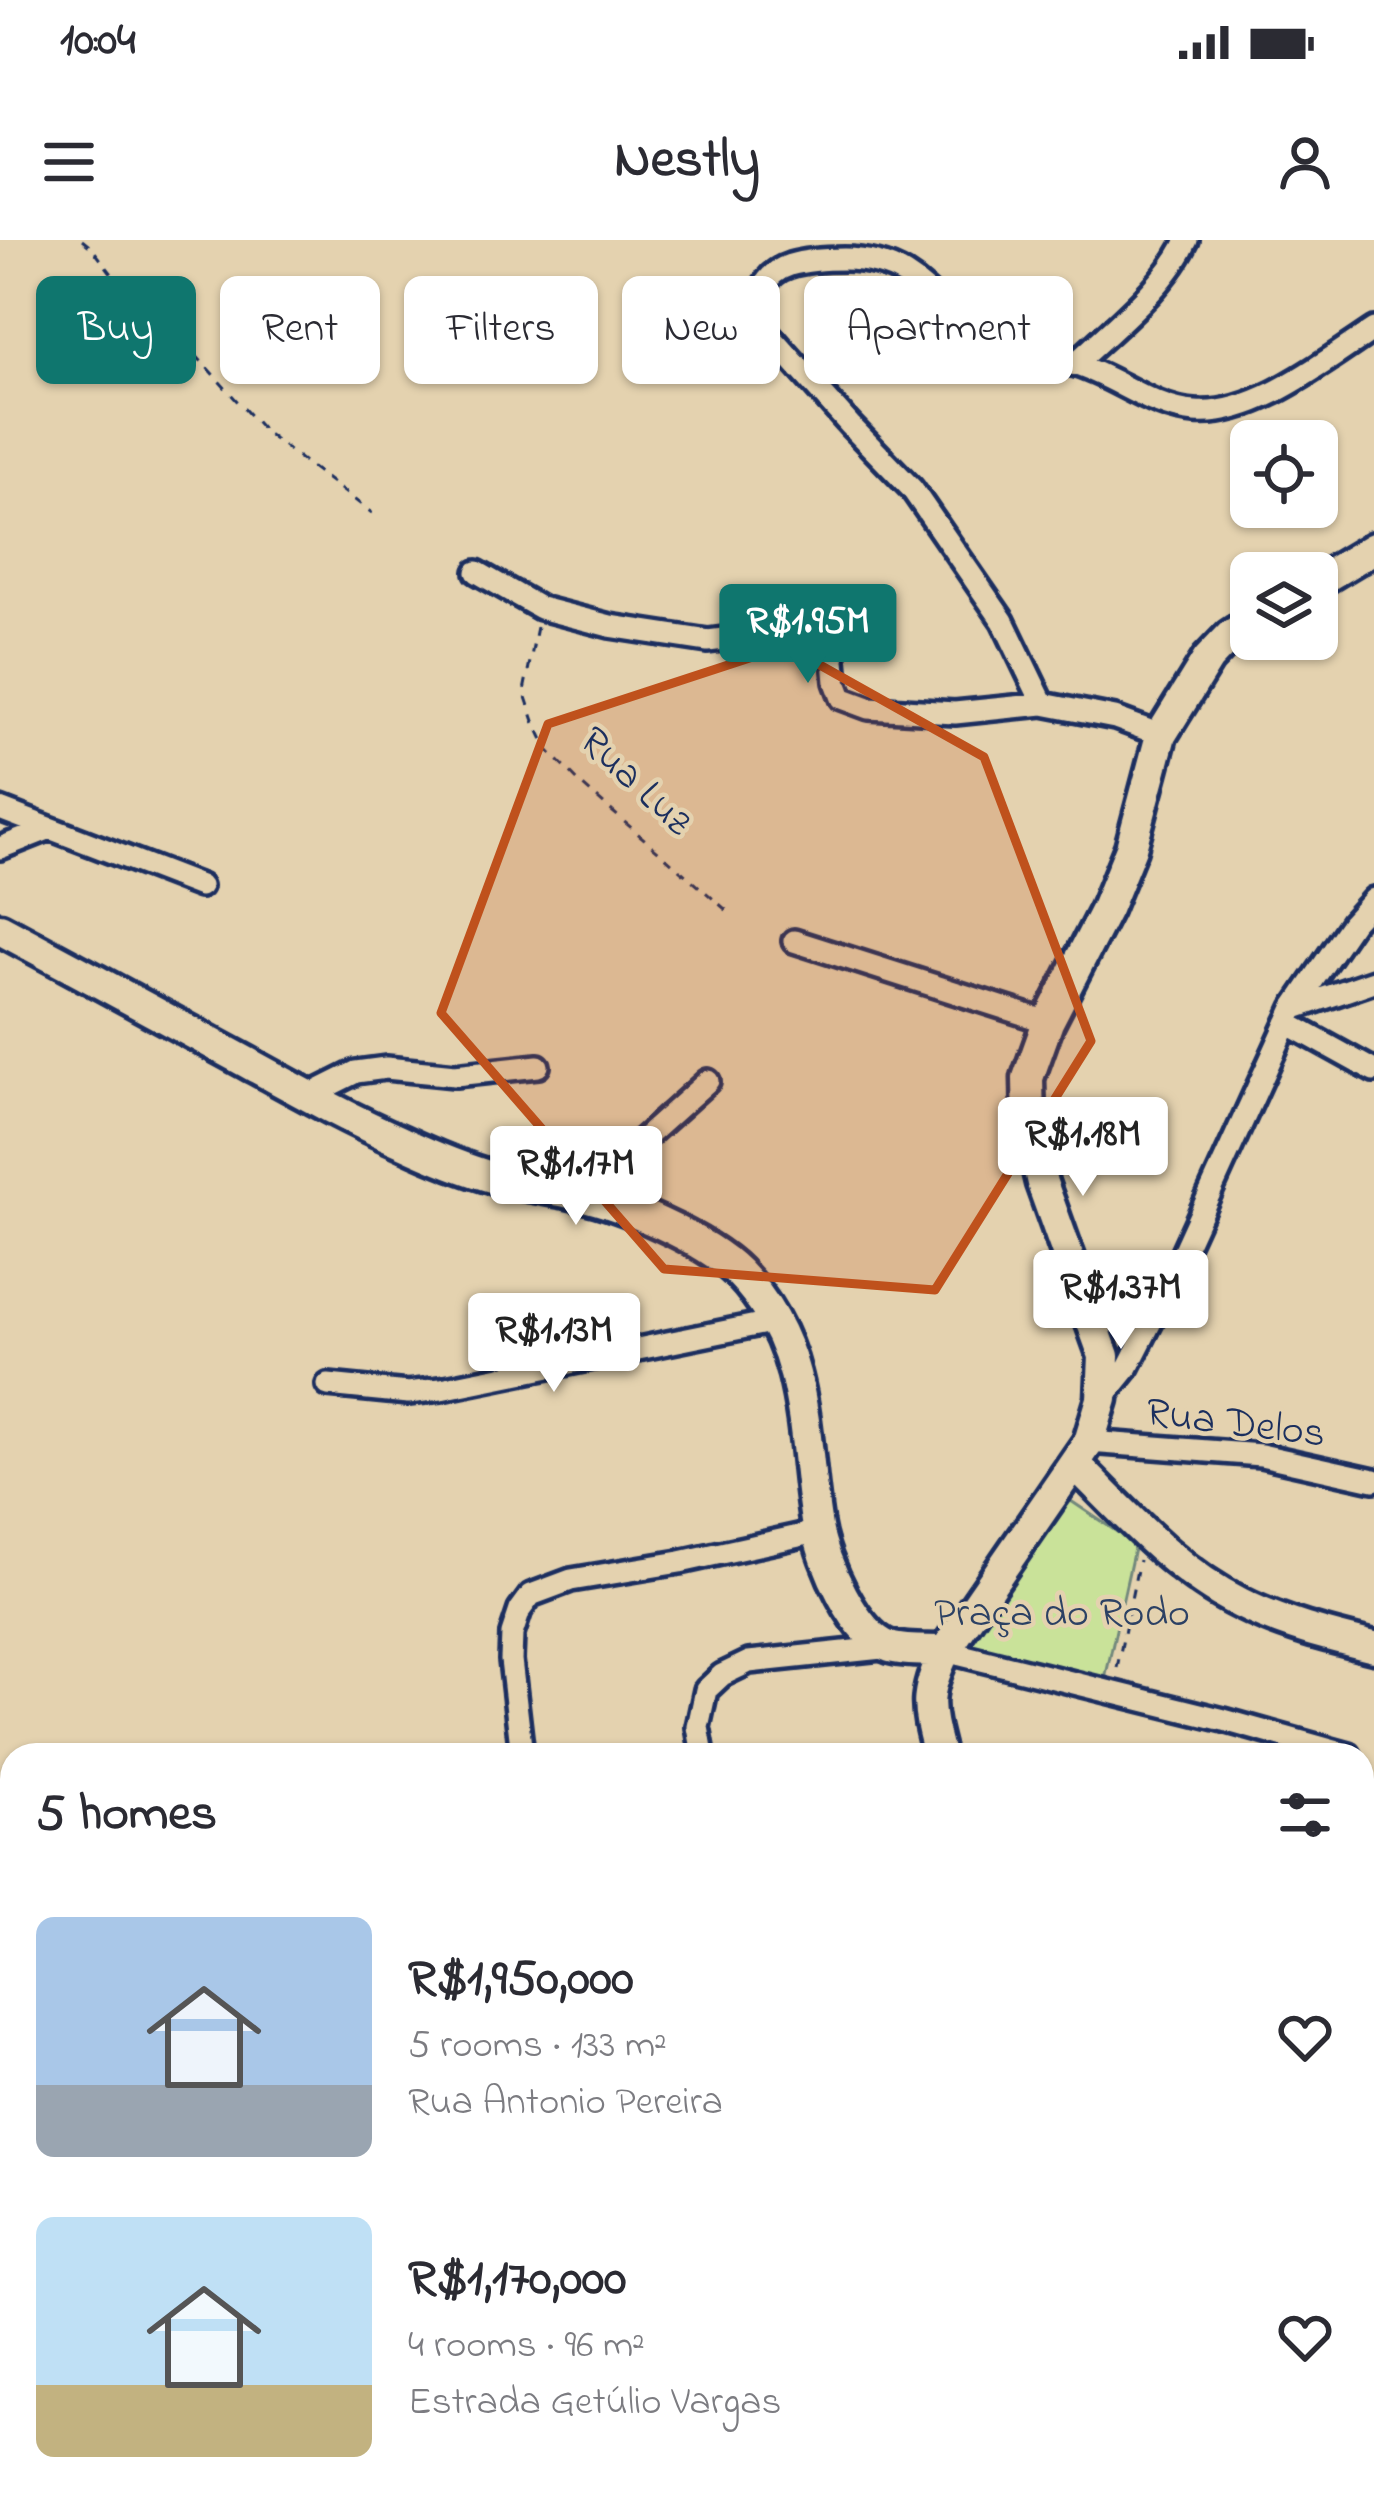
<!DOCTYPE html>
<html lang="en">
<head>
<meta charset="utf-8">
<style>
	:root { --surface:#fff; --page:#f7f7f7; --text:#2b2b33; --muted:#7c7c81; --accent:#0f766e }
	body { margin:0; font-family:"Indie Flower",sans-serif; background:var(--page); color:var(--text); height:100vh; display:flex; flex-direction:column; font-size:45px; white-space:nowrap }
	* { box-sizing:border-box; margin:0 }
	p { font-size:39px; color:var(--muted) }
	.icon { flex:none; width:66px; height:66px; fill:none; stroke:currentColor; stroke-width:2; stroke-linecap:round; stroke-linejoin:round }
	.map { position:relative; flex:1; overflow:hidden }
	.details { position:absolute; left:0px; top:1503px; width:1374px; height:771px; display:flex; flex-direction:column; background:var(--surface); border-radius:36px 36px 0 0; box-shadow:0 3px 9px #0004 }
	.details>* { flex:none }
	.guide { position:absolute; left:36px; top:36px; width:1302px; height:108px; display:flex; gap:24px }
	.tools { position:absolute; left:1230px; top:180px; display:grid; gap:24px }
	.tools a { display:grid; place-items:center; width:108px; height:108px; border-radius:18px; background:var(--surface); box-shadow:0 3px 9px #0004; font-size:60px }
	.price { position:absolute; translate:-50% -102px; padding:0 27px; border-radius:12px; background:#fff; color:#222; font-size:39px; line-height:78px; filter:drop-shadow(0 3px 6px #0008) }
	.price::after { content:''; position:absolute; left:50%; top:72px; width:36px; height:27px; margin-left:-18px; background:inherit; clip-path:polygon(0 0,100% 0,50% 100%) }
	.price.selected { background:var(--accent); color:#fff }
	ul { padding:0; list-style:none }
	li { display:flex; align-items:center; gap:36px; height:300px; padding:0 36px }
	li span { display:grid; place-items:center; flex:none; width:336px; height:240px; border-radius:18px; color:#555 }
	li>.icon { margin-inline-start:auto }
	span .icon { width:144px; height:144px; fill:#fffc; stroke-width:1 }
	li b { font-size:51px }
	h2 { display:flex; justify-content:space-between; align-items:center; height:144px; padding:0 36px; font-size:51px }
	.tag { padding:0 42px; border-radius:18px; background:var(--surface); box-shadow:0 3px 9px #0004; font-size:42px; line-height:108px }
	.tag.selected { background:var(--accent); color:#fff }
	.status { display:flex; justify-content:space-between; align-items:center; height:84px; padding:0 60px; background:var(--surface); direction:ltr }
	.status svg { height:33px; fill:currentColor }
	header { display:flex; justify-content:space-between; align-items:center; height:156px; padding:0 36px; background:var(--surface); font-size:54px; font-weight:800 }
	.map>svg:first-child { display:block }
	.green { fill:#c9e299; stroke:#72887c; stroke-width:3 }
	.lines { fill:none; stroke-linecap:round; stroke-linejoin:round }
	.street-casing { stroke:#1b2f5e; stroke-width:30 }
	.secondary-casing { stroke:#1b2f5e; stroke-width:39 }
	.path { stroke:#1b2f5e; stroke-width:3; stroke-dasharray:9 9; stroke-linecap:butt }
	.street { stroke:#e4d2af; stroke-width:21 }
	.secondary { stroke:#e4d2af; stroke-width:30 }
	.marked { fill:#bf511c; fill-opacity:0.2; stroke:#bf511c; stroke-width:9; stroke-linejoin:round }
	.labels { text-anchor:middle; stroke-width:9; stroke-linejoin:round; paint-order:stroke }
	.street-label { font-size:42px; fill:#1b2f5e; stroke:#e4d2af }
	.park-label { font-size:42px; fill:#2c4164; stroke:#e4d2af }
</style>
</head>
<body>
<div class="status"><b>10:04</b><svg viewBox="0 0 49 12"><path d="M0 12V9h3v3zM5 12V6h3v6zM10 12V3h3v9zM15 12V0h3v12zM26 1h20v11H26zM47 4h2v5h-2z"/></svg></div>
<header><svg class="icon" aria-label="menu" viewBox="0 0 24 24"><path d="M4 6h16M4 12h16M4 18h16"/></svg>Nestly<svg class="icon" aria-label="person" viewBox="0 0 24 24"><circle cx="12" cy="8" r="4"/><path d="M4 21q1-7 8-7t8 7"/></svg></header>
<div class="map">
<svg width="1374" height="2272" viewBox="0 0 1374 2272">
	<rect width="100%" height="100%" fill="#e4d2af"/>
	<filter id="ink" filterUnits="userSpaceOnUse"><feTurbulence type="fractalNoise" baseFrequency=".00833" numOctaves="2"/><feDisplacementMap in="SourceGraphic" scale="24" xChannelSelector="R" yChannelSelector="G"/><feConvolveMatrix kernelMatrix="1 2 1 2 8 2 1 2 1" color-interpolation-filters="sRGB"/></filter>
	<g filter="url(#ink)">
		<path class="green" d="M1065 1257 1135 1304 1104 1444 967 1406Z"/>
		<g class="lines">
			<defs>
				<path id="street" d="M1075 124C1112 88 1166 47 1187 0
					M477 332 540 368 610 386 708 401 754 395 815 403 828 409 834 420 836 442 842 458 869 468 955 473 1043 464 1115 478 1161 495
					M1043 464 1003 381 912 249 850 185 759 83C757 57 762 34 790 25 807 20 826 19 844 19 935 20 936 89 1004 114 1027 123 1053 118 1076 125 1116 137 1152 169 1195 172 1256 177 1325 121 1374 89
					M0 569 200 646
					M0 608 48 589
					M794 701 1048 782
					M1295 768 1374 741
					M1287 783 1374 831
					M308 856 356 832 386 828 455 835 538 826
					M581 955 708 841
					M1089 1073 1127 1084 1153 1078
					M328 1145 408 1153 441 1149 776 1081
					M1102 1159 1128 1127 1153 1078 1294 768 1352 683 1374 659
					M1089 1202 1261 1215 1374 1240
					M945 1411 1224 1480 1349 1515
					M522 1515 511 1420 512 1394 520 1370 531 1355 571 1340 680 1322 817 1292
					M703 1515 698 1487 706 1450 722 1435 749 1422 891 1407
					M0 1922 12 1924
					M1362 2000 1374 2003
					M1362 2227 1374 2232
					M167 2262 173 2272
					M249 2262 251 2272
					M438 2262 440 2272
					M608 2272 614 2262"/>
				<path id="secondary" d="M1317 342 1374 308
					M0 689C83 733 166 779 248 823 299 851 349 879 402 902 432 916 463 929 495 938 522 945 549 948 576 954 623 964 704 998 738 1032 766 1061 785 1095 795 1134 808 1184 808 1236 817 1287 823 1321 855 1396 890 1407 906 1412 928 1410 945 1411
					M1075 1224C1126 1274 1175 1331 1240 1363 1281 1384 1329 1396 1374 1407
					M939 1515C927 1468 923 1456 945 1411L1089 1202 1102 1159 1104 1116 1042 943 1029 888 1028 838 1048 782 1106 669 1131 608 1161 495 1208 419 1230 396 1251 382
					M1362 1808 1374 1811
					M834 2272V2262"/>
			</defs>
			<use href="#street" class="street-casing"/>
			<use href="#secondary" class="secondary-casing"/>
			<path class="path" d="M82 0 92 8 126 52 193 112 266 193 372 273
				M537 387 524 451 534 481 548 510 583 546 732 675
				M1117 1428 1139 1320"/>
			<use href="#street" class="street"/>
			<use href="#secondary" class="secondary"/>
		</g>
	</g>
	<path class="marked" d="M786 406 984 517 1091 801 935 1050 664 1029 441 773 548 484Z"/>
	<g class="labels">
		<g class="street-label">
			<text transform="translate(638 539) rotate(43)" y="15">Rua Luz</text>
			<text transform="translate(1236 1180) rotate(7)" y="15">Rua Delos</text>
		</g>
		<g class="park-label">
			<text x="1062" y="1385">Praça do Rodo</text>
		</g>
	</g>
</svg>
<div class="tools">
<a><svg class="icon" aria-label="locate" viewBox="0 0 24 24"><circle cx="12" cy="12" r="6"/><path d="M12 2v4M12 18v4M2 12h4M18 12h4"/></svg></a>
<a><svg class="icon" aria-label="layers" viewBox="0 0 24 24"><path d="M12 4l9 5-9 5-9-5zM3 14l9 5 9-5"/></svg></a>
</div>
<b class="price selected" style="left:808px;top:446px">R$1.95M</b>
<b class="price" style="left:1083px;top:959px">R$1.18M</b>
<b class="price" style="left:576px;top:988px">R$1.17M</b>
<b class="price" style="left:1121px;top:1112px">R$1.37M</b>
<b class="price" style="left:554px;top:1155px">R$1.13M</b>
<div class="guide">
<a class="tag selected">Buy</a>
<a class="tag">Rent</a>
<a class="tag">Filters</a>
<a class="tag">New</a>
<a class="tag">Apartment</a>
</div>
<section class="details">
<h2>5 homes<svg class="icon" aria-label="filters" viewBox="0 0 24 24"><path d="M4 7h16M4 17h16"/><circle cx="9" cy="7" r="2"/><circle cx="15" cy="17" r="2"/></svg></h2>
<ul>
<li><span style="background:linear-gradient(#a9c7e8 70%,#9aa5b1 0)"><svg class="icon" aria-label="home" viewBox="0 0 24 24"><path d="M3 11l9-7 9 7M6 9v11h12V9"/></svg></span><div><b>R$1,950,000</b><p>5 rooms · 133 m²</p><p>Rua Antonio Pereira</p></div><svg class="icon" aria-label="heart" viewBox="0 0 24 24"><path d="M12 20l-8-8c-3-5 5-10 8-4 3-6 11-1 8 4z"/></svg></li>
<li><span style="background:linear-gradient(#bfe0f5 70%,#c2b280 0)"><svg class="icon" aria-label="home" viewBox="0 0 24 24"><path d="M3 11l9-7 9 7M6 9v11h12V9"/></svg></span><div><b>R$1,170,000</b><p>4 rooms · 96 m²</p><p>Estrada Getúlio Vargas</p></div><svg class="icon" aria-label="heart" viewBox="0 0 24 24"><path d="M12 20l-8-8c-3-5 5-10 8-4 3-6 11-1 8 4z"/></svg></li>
</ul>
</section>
</div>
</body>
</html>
